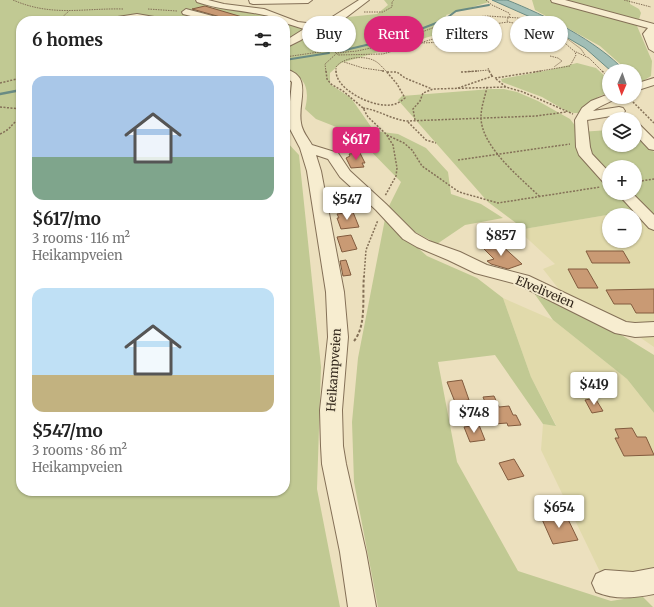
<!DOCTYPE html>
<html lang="en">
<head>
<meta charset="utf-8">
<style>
	:root { --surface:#fff; --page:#f6f6f6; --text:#222; --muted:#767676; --accent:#db2777 }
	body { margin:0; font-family:Merriweather,serif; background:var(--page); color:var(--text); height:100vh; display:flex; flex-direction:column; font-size:15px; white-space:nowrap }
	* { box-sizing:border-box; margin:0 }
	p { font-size:13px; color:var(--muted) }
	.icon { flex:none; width:22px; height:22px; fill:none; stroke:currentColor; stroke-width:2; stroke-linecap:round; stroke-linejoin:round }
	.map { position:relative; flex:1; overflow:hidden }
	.details { position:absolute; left:16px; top:16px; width:274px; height:480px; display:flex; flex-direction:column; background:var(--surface); border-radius:16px; box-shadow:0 1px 3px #0004 }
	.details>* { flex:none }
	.hud { position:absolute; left:302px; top:16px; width:292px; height:36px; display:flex; gap:8px }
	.needle { width:26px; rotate:182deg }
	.controls { position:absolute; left:602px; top:64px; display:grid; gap:8px }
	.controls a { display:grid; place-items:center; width:40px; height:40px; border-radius:50%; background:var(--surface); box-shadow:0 1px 3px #0004; font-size:20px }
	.price { position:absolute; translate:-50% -34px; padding:0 9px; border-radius:4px; background:#fff; color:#222; font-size:13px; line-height:26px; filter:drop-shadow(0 1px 2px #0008) }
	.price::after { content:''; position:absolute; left:50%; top:24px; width:12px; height:9px; margin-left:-6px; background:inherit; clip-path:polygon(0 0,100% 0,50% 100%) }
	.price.on { background:var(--accent); color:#fff }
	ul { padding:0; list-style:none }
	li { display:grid; align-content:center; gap:8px; height:212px; padding:0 16px }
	li span { display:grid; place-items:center; height:124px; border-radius:12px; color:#555 }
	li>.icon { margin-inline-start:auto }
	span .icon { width:72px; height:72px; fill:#fffc; stroke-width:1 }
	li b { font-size:17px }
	h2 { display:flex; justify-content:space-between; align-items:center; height:48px; padding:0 16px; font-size:17px }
	.tag { padding:0 14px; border-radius:18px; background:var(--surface); box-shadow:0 1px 3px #0004; font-size:14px; line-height:36px }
	.tag.on { background:var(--accent); color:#fff }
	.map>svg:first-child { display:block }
	.farmland { fill:#e1daab }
	.green { fill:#c1c993; fill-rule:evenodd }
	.water { fill:#a1beb6; stroke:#698b83 }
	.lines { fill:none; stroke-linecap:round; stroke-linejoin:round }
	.stream-far1 { stroke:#698b83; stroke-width:2 }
	.stream { stroke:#698b83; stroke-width:2.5 }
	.building { fill:#c99a74; stroke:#825b3e }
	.minor-casing { stroke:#847057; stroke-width:2 }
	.path-far2 { stroke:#847057; stroke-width:1; stroke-dasharray:1.5 1; stroke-linecap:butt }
	.path-far1 { stroke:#847057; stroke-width:1.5; stroke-dasharray:2 1.5; stroke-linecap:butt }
	.path { stroke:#847057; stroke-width:2; stroke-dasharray:3 2; stroke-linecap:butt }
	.minor { fill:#f7edd0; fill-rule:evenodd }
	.labels { text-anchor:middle; stroke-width:3.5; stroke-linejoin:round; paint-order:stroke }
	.street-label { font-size:12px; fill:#33281c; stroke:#f4eacd }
</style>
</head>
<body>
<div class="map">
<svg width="654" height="607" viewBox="0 0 654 607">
	<rect width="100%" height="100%" fill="#ece0be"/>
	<path class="farmland" d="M607 215H609V241H635V219L643 218 654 224V347L625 327 565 297 543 269 555 264 518 230Z
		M503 298 553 320 627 379 654 413V569L602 576 541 450 543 424 556 425 531 377Z"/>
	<path class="green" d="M0 0H194L213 8 245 10 273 16 285 21H21V491H285V140L299 155 321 367 317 489 340 607H0Z
		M384 0H487L489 2 446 15 452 30 341 63 330 73V84L351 98 374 131 398 134 426 148 448 172 451 194 481 204 503 218 465 225 437 244 415 232 389 206 401 182 354 134 316 119 305 109C310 90 306 75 285 71V48L301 41 316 29 335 25 348 17 377 14 388 5Z
		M532 0H630V4L639 9 641 13 637 26 652 61 651 76 640 83 635 78V71H628L600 46 535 10Z
		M285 21 308 28 285 43Z
		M577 63 596 68 609 80V92L598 97 585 111 580 113H574L568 112 542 97 502 82 501 79 549 70Z
		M491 89H504L517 92 538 101 570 119 580 132 609 130V145H635V132L638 134 654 152V224L643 218 635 219V215H607L524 229 488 202 398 100 402 96ZM609 167H635V193H609Z
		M385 219 427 256 477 278 503 298 531 377 556 426 543 424 495 355 438 362 457 462 518 571 611 601 642 596 653 607H378L354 482 352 422 358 358Z
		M529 286 584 312 654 355V413L627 379 553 320Z"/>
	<path class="water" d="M492 0C496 0 503 0 507 0 545 15 597 41 625 71H611L585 48 537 20Z"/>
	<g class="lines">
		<path class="stream-far1" d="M341 51 400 37 444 20 456 11 489 5
			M285 60 329 53"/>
		<path class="stream" d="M0 94 21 90"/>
	</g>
	<path class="building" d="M205 6 249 19V21H228L224 18 192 9Z
		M360 153 365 163H362L364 167 351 168 346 158 350 156 349 154Z
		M353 212 359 227 341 229 337 218H339L337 214Z
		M351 235 357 249 342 252 337 237Z
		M499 243 522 264 508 269 491 264 487 261 494 259 482 247Z
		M586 251H623L630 263H592Z
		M346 260 351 275 343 276 340 261Z
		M568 269H587L598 288H578Z
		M654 289V313H636L631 304H614L606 290Z
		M462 380 469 400 455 402 447 382Z
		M494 396 499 407 509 406 513 415H516L521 425 508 426 507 423 494 424 483 397Z
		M595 398 603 411 592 413 585 400Z
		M479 425 485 440 470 442 464 427Z
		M632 428 637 437H646L654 455 624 456 615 438H619L615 429Z
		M514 459 524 476 508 480 499 463Z
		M565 513 578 540 553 544 541 517Z"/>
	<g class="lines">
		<defs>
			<path id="minor" d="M196 0H208L224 4 264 9 298 22 315 24 329 19 359 0H369L344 19 327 27 316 29 301 40 285 48V41L304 29 285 23V21C277 21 272 16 264 15 242 10 219 10 197 2Z
				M249 0H312L308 3 253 4 250 3Z
				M551 0H565L654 24V52L649 49 643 34 648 28 552 2Z
				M186 9 224 19 226 21H210L183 14 182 12Z
				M137 14 160 18 165 21 137 20 106 21 111 18Z
				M285 69C314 76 297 102 301 123 302 131 308 138 312 145L338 153 350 171 386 204 415 233 429 241 460 252 487 265 529 276 626 322 635 323 654 322V336L635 337 615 333 517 284 475 273 448 260 417 247 403 239 376 210 340 177 328 159 316 155 321 171 344 292 348 337 342 410 343 446 346 464 366 552 376 607H348L340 552 322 464 321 446 320 410 328 337 326 292 307 171 300 148 290 129 288 121 292 82 285 76Z
				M654 78V85L635 91V84Z
				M609 94V97H616C611 103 600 105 593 111L619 107 623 108 625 111 623 114 587 120 590 147 592 154 609 172V184L604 183 579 155 576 147 575 120 582 108 591 101Z
				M635 123 639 124 654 139V150L649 149 635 134Z
				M617 193H632L654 215V230L649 228Z
				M654 568V594C634 598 615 600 596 592L592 583 596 574 605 570 633 572Z"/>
		</defs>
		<use href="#minor" class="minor-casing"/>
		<path class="path-far2" d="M13 0C52 17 83 8 123 9
			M486 0 492 5 509 13 510 15 507 20 508 22
			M624 0 651 7
			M148 9 177 11
			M364 12H383L392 7V2L394 0
			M58 21 69 11
			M349 24 332 43 333 50 338 55 383 54 473 27 508 22 535 27 558 37 574 51 589 58 603 72
			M315 37 332 47
			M421 43 448 42
			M437 47 441 39 445 36
			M550 56 558 58 562 61 554 67
			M285 57 333 50
			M344 62 363 68 384 71
			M488 68 490 72
			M326 72 325 64 337 53 357 51 390 44 459 18 488 16 519 18 561 34 581 49 585 55
			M336 72V67C343 57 365 55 375 61 379 63 383 68 387 72
			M465 72 489 70
			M534 72 570 66 576 55 575 52"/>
		<path class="path-far1" d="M326 71 327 79 331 84 343 91 363 108 368 117 386 134 393 145 397 168 396 176 385 196
			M336 71C336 89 369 105 385 105 393 106 399 103 405 98L397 84 386 71
			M382 71H384
			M489 71 492 76
			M602 71 609 77
			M387 72H397L405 78 432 89
			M461 72 479 71
			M495 78 541 71
			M496 79 506 87
			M0 83 21 78
			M487 87C485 97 481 107 481 117 481 147 521 178 540 197
			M458 88 493 76
			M628 97 654 123
			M0 107 21 109
			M363 108C379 110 392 120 408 121L536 116 566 112
			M415 120 413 109 420 101 423 93 433 89 506 87 523 92 573 114
			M408 122 426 140 436 143
			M0 134C12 129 11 123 21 118
			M387 135 404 143 412 150 422 166 459 192 498 203 600 187
			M458 160 570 144
			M635 182 654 179
			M364 277 366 250 378 220"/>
		<path class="path" d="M354 341C367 325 362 296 364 276"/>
		<use href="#minor" class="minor"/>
	</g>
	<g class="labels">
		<g class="street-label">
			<text transform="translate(545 292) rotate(23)" y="4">Elveliveien</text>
			<text transform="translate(334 370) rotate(-86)" y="4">Heikampveien</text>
		</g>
	</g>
</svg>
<div class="controls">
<a><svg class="needle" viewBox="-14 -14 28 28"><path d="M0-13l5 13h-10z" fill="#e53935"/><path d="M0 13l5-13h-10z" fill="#767676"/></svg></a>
<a><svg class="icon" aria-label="layers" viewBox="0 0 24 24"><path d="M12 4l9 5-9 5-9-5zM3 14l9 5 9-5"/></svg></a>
<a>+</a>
<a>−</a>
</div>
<b class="price on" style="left:356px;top:161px">$617</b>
<b class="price" style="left:347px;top:221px">$547</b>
<b class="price" style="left:501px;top:257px">$857</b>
<b class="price" style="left:594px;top:406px">$419</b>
<b class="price" style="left:474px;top:434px">$748</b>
<b class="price" style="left:559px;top:529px">$654</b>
<div class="hud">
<a class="tag">Buy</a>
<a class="tag on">Rent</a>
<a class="tag">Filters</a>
<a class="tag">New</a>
</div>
<section class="details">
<h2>6 homes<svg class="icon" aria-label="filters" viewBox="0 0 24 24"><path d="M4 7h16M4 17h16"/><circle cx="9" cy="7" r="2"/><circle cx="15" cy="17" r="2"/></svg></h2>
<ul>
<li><span style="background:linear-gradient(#a9c7e8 65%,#7fa58c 0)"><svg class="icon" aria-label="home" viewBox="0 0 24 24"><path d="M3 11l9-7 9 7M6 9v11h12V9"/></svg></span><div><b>$617/mo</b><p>3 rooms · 116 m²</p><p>Heikampveien</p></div></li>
<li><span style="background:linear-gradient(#bfe0f5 70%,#c2b280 0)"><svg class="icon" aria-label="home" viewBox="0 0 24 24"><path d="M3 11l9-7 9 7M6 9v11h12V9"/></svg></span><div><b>$547/mo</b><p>3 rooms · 86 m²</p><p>Heikampveien</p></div></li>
</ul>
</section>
</div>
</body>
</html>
